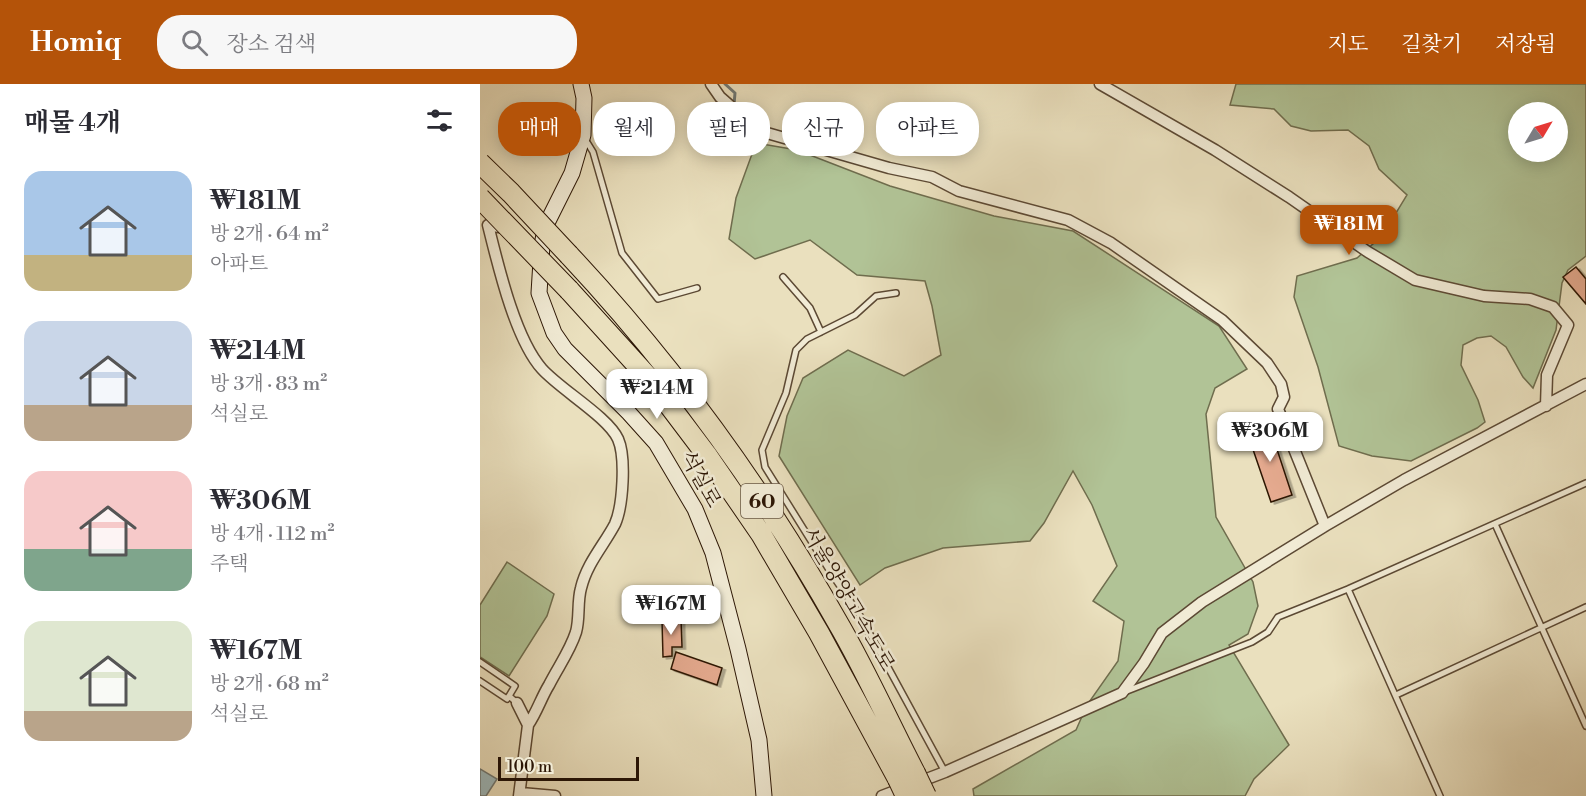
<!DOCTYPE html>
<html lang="ko">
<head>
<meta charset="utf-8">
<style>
	:root { --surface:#fff; --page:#f7f7f7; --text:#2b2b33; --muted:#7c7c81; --accent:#b45309 }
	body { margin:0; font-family:"Libre Bodoni","Noto Serif KR",serif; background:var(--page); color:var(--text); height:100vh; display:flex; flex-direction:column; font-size:22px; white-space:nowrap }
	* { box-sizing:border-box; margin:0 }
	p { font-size:20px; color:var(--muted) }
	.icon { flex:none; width:33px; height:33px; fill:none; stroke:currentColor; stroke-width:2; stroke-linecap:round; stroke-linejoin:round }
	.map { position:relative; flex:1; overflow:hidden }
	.details { display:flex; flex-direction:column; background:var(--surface); width:480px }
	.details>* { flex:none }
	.top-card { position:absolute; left:18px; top:18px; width:570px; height:54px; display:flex; gap:12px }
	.needle { width:39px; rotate:52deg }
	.fabs { position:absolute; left:1028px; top:18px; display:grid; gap:12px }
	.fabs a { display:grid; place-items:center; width:60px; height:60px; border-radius:50%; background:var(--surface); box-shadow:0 3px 15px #0003; font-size:30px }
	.scale { position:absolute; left:18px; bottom:15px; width:141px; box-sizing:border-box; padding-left:6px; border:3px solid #2d1706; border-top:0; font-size:16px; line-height:21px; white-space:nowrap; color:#2d1706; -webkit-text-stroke:4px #f1ebd5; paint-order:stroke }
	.price { position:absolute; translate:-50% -51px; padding:0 14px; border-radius:12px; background:#fff; color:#222; font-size:20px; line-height:39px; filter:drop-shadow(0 2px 3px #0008) }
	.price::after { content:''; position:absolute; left:50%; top:36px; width:18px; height:14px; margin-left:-9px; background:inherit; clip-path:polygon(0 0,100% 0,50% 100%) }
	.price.selected { background:var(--accent); color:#fff }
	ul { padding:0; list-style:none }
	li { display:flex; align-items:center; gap:18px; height:150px; padding:0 24px }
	li span { display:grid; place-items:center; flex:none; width:168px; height:120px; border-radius:18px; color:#555 }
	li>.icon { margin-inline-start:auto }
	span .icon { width:72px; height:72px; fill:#fffc; stroke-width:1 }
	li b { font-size:26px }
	h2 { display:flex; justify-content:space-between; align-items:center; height:72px; padding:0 24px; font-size:26px }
	.pill { padding:0 21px; border-radius:24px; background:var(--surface); box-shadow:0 3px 15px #0003; font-size:21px; line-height:54px }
	.pill.selected { background:var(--accent); color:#fff }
	header { display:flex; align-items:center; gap:36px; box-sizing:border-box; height:84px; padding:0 30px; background:var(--accent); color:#fff }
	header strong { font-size:28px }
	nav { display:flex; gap:33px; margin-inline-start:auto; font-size:21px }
	.search { width:420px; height:54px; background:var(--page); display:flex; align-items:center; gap:15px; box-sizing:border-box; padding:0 21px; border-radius:24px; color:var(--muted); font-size:22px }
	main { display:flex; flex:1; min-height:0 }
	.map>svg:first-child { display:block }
	.green { fill:#b1c396; stroke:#6f6d4e; stroke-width:1.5; fill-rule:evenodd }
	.water { fill:#9ebabd; stroke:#717974; stroke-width:1.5 }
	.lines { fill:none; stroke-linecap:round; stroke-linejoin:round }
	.stream { stroke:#717974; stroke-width:3 }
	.building { fill:#e5aa8f; stroke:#2d1706; stroke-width:1.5; filter:url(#shadow) }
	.lane-casing { stroke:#5c4934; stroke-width:8 }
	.street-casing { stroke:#5c4934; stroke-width:13 }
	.secondary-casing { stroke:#2d1706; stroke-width:17 }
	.highway-casing { stroke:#2d1706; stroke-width:22 }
	.lane { stroke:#f1ebd5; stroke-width:5 }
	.street { stroke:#f1ebd5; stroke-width:10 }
	.secondary { stroke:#f1ebd5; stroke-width:15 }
	.highway { stroke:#eae0be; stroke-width:20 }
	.highway-bridge-casing { stroke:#2d1706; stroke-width:22; stroke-linecap:butt }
	.highway-bridge { stroke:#eae0be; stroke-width:20 }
	.labels { text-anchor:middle; stroke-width:5; stroke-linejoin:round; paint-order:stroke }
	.shield { fill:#f1ebd5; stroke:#685744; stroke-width:1.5 }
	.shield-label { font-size:20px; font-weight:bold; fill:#2d1706 }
	.street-label { font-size:21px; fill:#2d1706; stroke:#f1ebd5 }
</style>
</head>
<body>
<header>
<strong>Homiq</strong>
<div class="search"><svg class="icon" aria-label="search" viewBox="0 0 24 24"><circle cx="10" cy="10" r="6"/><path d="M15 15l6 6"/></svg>장소 검색</div>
<nav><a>지도</a><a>길찾기</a><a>저장됨</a></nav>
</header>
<main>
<section class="details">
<h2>매물 4개<svg class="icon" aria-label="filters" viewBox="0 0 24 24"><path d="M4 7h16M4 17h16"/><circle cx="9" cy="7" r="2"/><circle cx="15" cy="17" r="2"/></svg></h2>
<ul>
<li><span style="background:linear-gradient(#a9c7e8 70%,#c2b280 0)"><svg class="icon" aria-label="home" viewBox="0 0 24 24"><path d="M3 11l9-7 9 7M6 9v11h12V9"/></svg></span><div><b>₩181M</b><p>방 2개 · 64 m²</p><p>아파트</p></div></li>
<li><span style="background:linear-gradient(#c9d6e8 70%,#b9a48a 0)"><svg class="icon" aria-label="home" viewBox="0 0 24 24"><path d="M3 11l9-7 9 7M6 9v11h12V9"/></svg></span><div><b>₩214M</b><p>방 3개 · 83 m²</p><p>석실로</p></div></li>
<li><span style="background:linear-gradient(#f6c9c9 65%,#7fa58c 0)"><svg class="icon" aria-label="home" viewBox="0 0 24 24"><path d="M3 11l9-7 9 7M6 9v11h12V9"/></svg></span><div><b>₩306M</b><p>방 4개 · 112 m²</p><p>주택</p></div></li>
<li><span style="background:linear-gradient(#dfe7d0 75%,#b9a48a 0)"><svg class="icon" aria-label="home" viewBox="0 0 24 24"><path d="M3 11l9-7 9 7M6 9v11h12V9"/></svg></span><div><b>₩167M</b><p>방 2개 · 68 m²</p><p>석실로</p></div></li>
</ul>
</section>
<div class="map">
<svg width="1106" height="712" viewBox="0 0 1106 712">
	<defs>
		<filter id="shadow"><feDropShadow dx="3.5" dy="2" stdDeviation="0" flood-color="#0004"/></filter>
	</defs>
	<rect width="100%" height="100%" fill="#eae0be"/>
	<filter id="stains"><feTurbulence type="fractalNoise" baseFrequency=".00333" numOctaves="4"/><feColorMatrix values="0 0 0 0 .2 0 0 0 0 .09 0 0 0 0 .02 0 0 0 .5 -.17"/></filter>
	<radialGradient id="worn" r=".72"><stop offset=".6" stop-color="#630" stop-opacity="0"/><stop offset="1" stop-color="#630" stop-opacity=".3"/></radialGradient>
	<path class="green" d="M756 0H1106V172L1088 186 1082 199 1076 246 1053 304 1043 293 1026 263 1011 252 997 254 983 261 981 281 998 316 1005 338 997 344 931 377 892 372 859 362 838 283 814 213 817 192 877 174 902 152 927 111 899 85 889 62 868 46 831 47 811 42 794 25 750 21ZM1038 28H1077V68H1038Z
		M276 59 317 66 410 102 514 132 593 147 739 242 767 285 735 304 726 330 736 433 773 498 778 522 768 550 749 561 809 661 774 695 765 712H494L493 705 596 646 607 621 638 577 644 537 613 517 637 482 612 421 593 387 564 439 550 457 463 464 405 484 380 501 299 372 307 332 323 294 368 266 424 292 461 271 452 222 445 197 377 191 330 156 275 175 249 155 256 114Z
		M27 478 74 510 67 532 29 592 0 573V521Z"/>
	<path class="water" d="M0 685 17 695 6 712H0Z"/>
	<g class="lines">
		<path class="stream" d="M245 0 255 9 254 21
			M250 30 247 39 277 53"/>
	</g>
	<path class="building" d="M1096 183 1106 195V220L1083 193Z
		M789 341 812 411 791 418 767 348Z
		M201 535 202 563H192V572L183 573 182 536Z
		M196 568 242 584 237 601 191 585Z"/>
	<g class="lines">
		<defs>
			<path id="lane" d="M105 55 113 68 142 169 178 215 217 204
				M303 193 330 224 341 248
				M416 209 396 212 375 231 327 255 316 266 306 309 282 366 285 383 351 489 379 530 465 688
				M1015 440 1106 642
				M868 505 960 712
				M0 578 35 602 29 612
				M0 597 27 615 29 612 37 619
				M647 607 772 558 788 548 798 533 868 505 1106 399
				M916 611 1106 523"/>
			<path id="street" d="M231 0 240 13 264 34 287 49 409 84 452 93 479 107 588 136 631 159 742 236 787 279 801 300 804 313 798 325 845 442
				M620 0 735 66 809 113 888 168 935 196 1004 212 1050 215 1073 223 1088 241 1067 291 1066 322
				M25 144 8 141C18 181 35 255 62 285 81 306 128 333 138 355 146 373 143 422 135 440 124 461 107 479 101 504 97 518 100 534 96 548 90 567 78 583 69 601 61 614 57 628 48 641
				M37 619 48 641 39 712
				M41 709 75 712
				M402 712 465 688 642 609 664 579 682 549 722 518 845 442 924 396 1106 300"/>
			<path id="secondary" d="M101 0 104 14 103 51 92 89 66 141 62 161 59 209 74 249 85 265 149 329 176 359 215 425 233 469 258 565 279 656 284 712"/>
			<path id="highway" d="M89 171C193 282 283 406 358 539 386 587 409 639 435 689
				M89 206 167 292 226 370 281 450 339 549 418 695"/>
		</defs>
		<use href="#lane" class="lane-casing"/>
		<use href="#street" class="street-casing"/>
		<use href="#secondary" class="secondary-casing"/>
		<use href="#highway" class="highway-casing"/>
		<use href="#lane" class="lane"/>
		<use href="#street" class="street"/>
		<use href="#secondary" class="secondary"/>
		<use href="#highway" class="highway"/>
		<defs>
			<path id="highway-bridge" d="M0 79 31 109 89 171
				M0 114 89 206
				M435 689 446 712
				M418 695 426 712"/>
		</defs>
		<use href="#highway-bridge" class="highway-bridge-casing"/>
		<use href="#highway-bridge" class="highway-bridge"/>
	</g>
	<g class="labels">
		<rect class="shield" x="261" y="400" width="42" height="34" rx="4.5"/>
		<g class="shield-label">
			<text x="282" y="424">60</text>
		</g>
		<g class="street-label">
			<text transform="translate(221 395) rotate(61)" y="7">석실로</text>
			<text transform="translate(369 515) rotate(60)" y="7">서울양양고속도로</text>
		</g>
	</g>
	<rect width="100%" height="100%" filter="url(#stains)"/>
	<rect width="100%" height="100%" fill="url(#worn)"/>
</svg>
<div class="fabs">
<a><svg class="needle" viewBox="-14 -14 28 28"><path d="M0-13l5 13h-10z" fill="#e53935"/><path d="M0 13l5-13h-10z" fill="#7c7c81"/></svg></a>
</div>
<div class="scale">100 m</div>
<b class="price selected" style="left:869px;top:172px">₩181M</b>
<b class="price" style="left:177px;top:336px">₩214M</b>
<b class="price" style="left:790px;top:379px">₩306M</b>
<b class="price" style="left:191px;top:552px">₩167M</b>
<div class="top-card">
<a class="pill selected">매매</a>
<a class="pill">월세</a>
<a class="pill">필터</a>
<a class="pill">신규</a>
<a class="pill">아파트</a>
</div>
</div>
</main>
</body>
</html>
